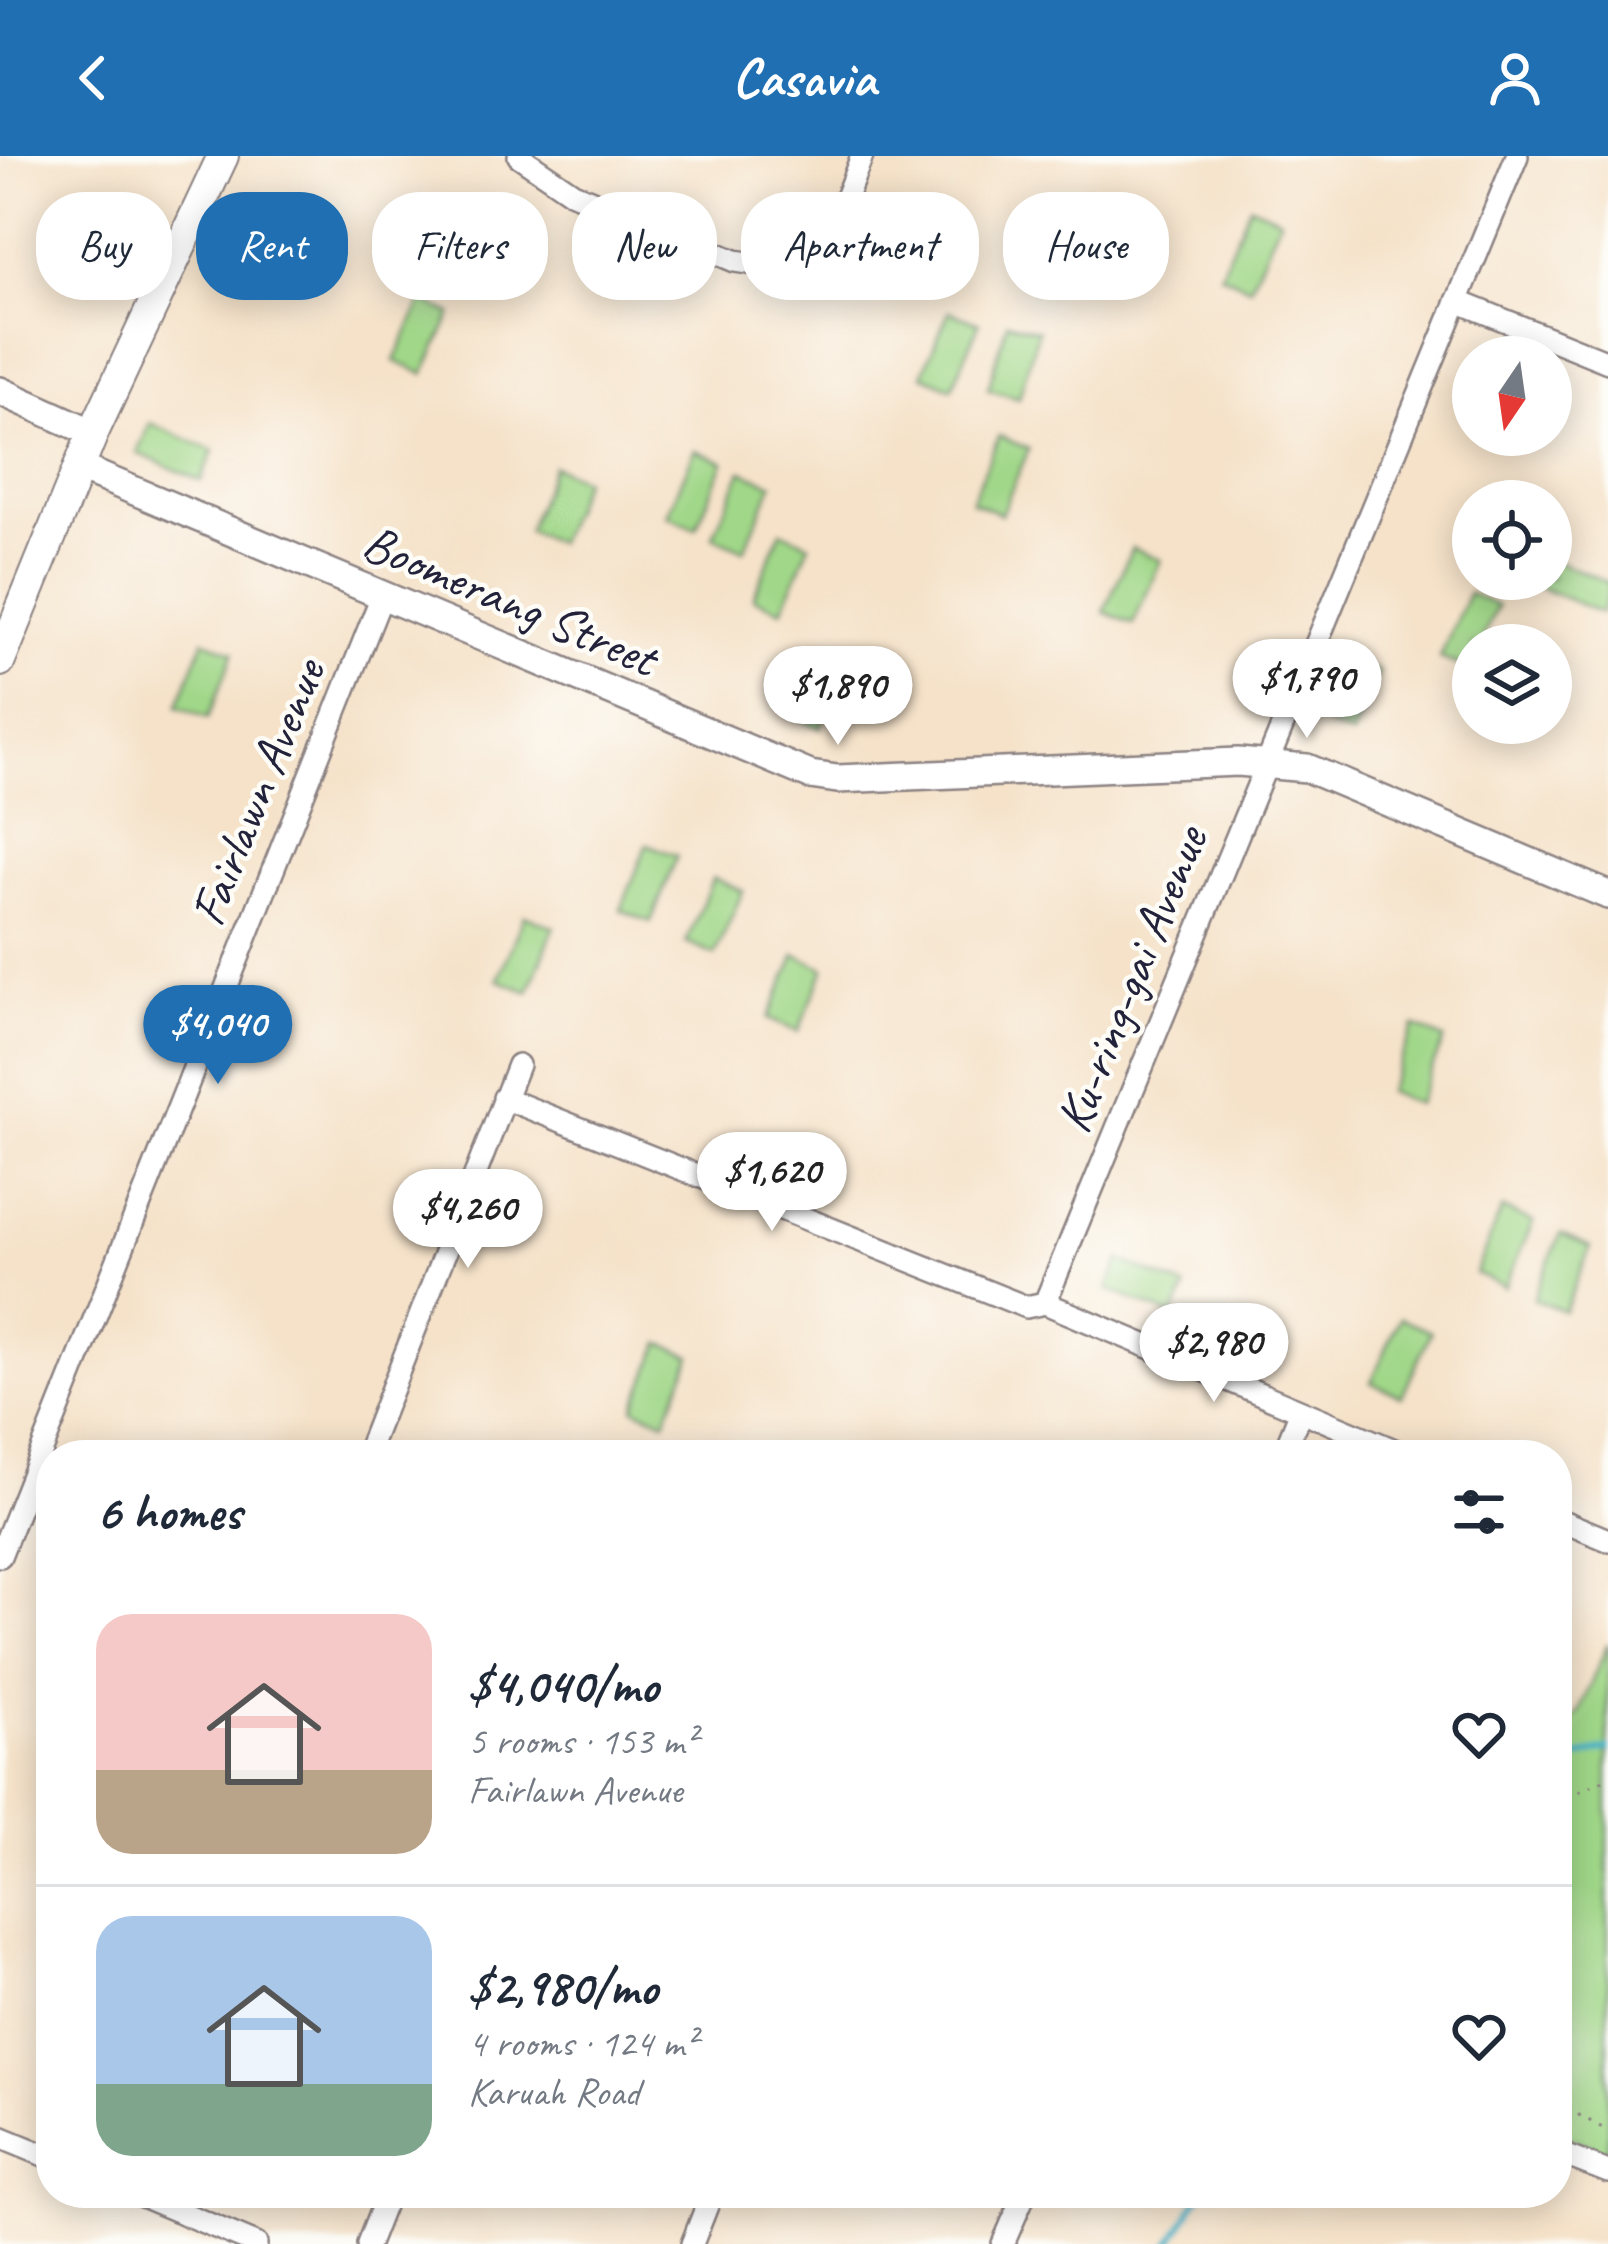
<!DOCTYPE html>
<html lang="en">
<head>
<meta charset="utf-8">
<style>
	:root { --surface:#fff; --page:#f2f2f3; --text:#1f2937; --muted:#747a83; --line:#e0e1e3; --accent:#1f6fb2 }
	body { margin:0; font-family:Caveat,sans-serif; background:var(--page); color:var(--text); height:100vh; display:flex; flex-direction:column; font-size:45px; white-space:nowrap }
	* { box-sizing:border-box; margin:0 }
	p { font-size:39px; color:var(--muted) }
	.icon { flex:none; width:66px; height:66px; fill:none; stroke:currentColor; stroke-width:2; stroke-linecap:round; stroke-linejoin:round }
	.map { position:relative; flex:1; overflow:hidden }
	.sheet { position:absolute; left:36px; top:1284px; width:1536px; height:768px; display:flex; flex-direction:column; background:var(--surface); border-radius:48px; box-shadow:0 6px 30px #0003 }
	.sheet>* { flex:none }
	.top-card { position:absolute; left:36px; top:36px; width:1536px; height:108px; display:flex; gap:24px }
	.needle { width:78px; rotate:193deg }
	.tools { position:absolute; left:1452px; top:180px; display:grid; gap:24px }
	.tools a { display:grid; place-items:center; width:120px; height:120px; border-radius:50%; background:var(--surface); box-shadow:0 6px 30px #0003; font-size:60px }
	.price { position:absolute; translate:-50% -102px; padding:0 27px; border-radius:42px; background:#fff; color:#222; font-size:39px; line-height:78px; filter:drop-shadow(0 3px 6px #0008) }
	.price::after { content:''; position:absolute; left:50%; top:72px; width:36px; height:27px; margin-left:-18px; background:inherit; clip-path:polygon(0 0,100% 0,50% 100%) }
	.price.on { background:var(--accent); color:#fff }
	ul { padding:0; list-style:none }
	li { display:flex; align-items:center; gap:36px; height:300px; padding:0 60px }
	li+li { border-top:3px solid var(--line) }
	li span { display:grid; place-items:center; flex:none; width:336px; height:240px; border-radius:36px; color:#555 }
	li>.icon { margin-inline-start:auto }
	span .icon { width:144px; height:144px; fill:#fffc; stroke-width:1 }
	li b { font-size:51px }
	h2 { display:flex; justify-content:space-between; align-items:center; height:144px; padding:0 60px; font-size:51px }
	.pill { padding:0 42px; border-radius:48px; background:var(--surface); box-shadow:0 6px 30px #0003; font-size:42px; line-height:108px }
	.pill.on { background:var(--accent); color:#fff }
	header { display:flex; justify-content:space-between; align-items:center; height:156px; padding:0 60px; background:var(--accent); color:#fff; font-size:54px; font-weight:700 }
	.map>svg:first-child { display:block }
	.green { fill:#a0d788; stroke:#617c62; stroke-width:3 }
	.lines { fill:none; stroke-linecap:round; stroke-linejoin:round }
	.stream { stroke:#4bb4c9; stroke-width:6 }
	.minor-casing { stroke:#8c8282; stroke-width:26 }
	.tertiary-casing { stroke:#8c8282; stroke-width:32 }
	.secondary-casing { stroke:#8c8282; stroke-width:34 }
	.path { stroke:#8c8282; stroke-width:3; stroke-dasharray:3 9; stroke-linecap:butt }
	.minor { stroke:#fff; stroke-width:21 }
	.tertiary { stroke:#fff; stroke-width:27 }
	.secondary { stroke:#fff; stroke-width:30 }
	.labels { text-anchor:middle; stroke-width:9; stroke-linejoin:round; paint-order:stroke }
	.street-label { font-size:51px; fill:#22223b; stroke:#fdfcf7 }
</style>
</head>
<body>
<header><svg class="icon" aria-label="back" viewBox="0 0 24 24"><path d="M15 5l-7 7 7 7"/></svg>Casavia<svg class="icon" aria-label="person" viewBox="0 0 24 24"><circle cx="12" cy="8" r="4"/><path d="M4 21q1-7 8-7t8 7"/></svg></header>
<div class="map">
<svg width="1608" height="2088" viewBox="0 0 1608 2088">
	<rect width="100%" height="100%" fill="#fdfcf7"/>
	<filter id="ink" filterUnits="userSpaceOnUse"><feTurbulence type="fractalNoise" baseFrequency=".00833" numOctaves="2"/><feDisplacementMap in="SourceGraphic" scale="24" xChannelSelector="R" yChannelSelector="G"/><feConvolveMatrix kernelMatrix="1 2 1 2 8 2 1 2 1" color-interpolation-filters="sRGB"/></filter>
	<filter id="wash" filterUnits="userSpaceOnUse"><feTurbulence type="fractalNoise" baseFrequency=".004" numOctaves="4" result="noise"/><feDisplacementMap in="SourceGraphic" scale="48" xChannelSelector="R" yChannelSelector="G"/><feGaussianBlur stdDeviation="2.7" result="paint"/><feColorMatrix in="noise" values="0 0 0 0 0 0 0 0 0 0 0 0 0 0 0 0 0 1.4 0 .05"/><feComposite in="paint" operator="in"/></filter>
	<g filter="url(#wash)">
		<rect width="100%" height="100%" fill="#f5e2c9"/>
		<path class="green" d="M1250 49 1280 62 1250 131 1220 118Z
			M422 145 452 158 424 218 395 205Z
			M949 155 979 167 952 232 922 219Z
			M1007 166 1038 174 1019 242 988 233Z
			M150 267 214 295 201 325 137 297Z
			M999 280 1029 293 1001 358 971 345Z
			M695 294 724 306 696 372 667 359Z
			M553 310 583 323 557 387 527 375Z
			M742 315 773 328 744 394 713 380Z
			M781 375 810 388 782 454 753 442Z
			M1132 392 1161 404 1133 468 1104 456Z
			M1551 403 1608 426V440L1601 457 1536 430 1539 423H1551Z
			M1468 437 1497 450 1480 489H1473L1470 514 1440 502Z
			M204 484 234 496 208 562 178 550Z
			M817 495 847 507 820 572 791 560Z
			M1350 504 1379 516 1352 580 1323 568Z
			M647 688 677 700 651 766 621 754Z
			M713 722 743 735 715 799 686 787Z
			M524 759 554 771 529 836 498 824Z
			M796 799 825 812 798 876 768 863Z
			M1414 870 1444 883 1417 948 1387 936Z
			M1502 1053 1533 1066 1505 1131 1475 1118Z
			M1561 1078 1591 1091 1564 1155 1533 1143Z
			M1120 1104 1186 1132 1173 1161 1108 1133Z
			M1400 1162 1431 1176 1402 1240 1371 1226Z
			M661 1187 692 1200 665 1265 634 1252Z
			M1608 1487V1997L1557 1977V1576L1578 1558Z"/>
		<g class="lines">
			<path class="stream" d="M1557 1608 1608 1593
				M1170 2088 1202 2037"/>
		</g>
	</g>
	<g filter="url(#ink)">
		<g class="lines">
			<defs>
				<path id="minor" d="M519 0 573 37 735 105 768 110 799 103 822 82 840 57 862 0
					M1457 145 1608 206
					M504 942 1026 1151 1045 1147 1406 1299
					M1045 1147 1517 0
					M366 1299 518 909
					M1283 1299 1301 1255
					M1557 1363 1608 1384
					M0 1400 382 440
					M0 1981 51 2002
					M1557 1996 1608 2016
					M135 2037 256 2088
					M368 2088 388 2037
					M692 2088 712 2037
					M1003 2088 1025 2037"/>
				<path id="tertiary" d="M0 235 93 277
					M78 311 810 619 837 623 1238 606 1307 612 1608 739"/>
				<path id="secondary" d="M0 505 93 277 223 0"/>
			</defs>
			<use href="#minor" class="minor-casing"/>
			<use href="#tertiary" class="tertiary-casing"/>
			<use href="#secondary" class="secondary-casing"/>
			<path class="path" d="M1557 1646 1608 1622
				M1557 1947 1608 1975"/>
			<use href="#minor" class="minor"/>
			<use href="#tertiary" class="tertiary"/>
			<use href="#secondary" class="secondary"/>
		</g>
	</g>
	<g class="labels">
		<g class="street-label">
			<text transform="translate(510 443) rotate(23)" y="18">Boomerang Street</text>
			<text transform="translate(256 636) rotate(-68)" y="18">Fairlawn Avenue</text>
			<text transform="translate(1130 823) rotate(-68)" y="18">Ku-ring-gai Avenue</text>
		</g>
	</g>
</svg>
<div class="tools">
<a><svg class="needle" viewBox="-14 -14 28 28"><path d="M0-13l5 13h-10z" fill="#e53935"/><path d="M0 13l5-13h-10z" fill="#747a83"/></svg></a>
<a><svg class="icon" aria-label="locate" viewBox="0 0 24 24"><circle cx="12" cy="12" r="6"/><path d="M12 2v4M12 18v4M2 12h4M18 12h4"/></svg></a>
<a><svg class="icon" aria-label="layers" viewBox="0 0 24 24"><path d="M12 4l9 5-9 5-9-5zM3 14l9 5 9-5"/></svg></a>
</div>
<b class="price" style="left:1307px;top:585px">$1,790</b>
<b class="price" style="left:838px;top:592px">$1,890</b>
<b class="price on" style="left:218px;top:931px">$4,040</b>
<b class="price" style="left:772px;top:1078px">$1,620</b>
<b class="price" style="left:468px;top:1115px">$4,260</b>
<b class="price" style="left:1214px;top:1249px">$2,980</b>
<div class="top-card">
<a class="pill">Buy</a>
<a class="pill on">Rent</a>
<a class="pill">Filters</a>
<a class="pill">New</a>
<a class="pill">Apartment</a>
<a class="pill">House</a>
</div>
<section class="sheet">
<h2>6 homes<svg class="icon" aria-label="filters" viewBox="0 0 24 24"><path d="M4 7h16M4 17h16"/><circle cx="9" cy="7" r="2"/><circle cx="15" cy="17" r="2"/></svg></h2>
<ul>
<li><span style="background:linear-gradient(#f6c9c9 65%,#b9a48a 0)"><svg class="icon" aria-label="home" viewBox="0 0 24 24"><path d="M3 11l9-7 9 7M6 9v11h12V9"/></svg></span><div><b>$4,040/mo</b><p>5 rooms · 153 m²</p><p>Fairlawn Avenue</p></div><svg class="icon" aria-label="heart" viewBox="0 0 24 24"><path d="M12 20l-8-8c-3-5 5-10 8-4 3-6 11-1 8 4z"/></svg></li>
<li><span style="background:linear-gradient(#a9c7e8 70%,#7fa58c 0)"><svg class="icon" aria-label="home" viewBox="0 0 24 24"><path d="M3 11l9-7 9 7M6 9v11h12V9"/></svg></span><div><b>$2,980/mo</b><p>4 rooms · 124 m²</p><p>Karuah Road</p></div><svg class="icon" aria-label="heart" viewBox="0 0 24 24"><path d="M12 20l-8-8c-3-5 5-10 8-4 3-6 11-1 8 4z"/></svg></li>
</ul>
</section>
</div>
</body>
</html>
